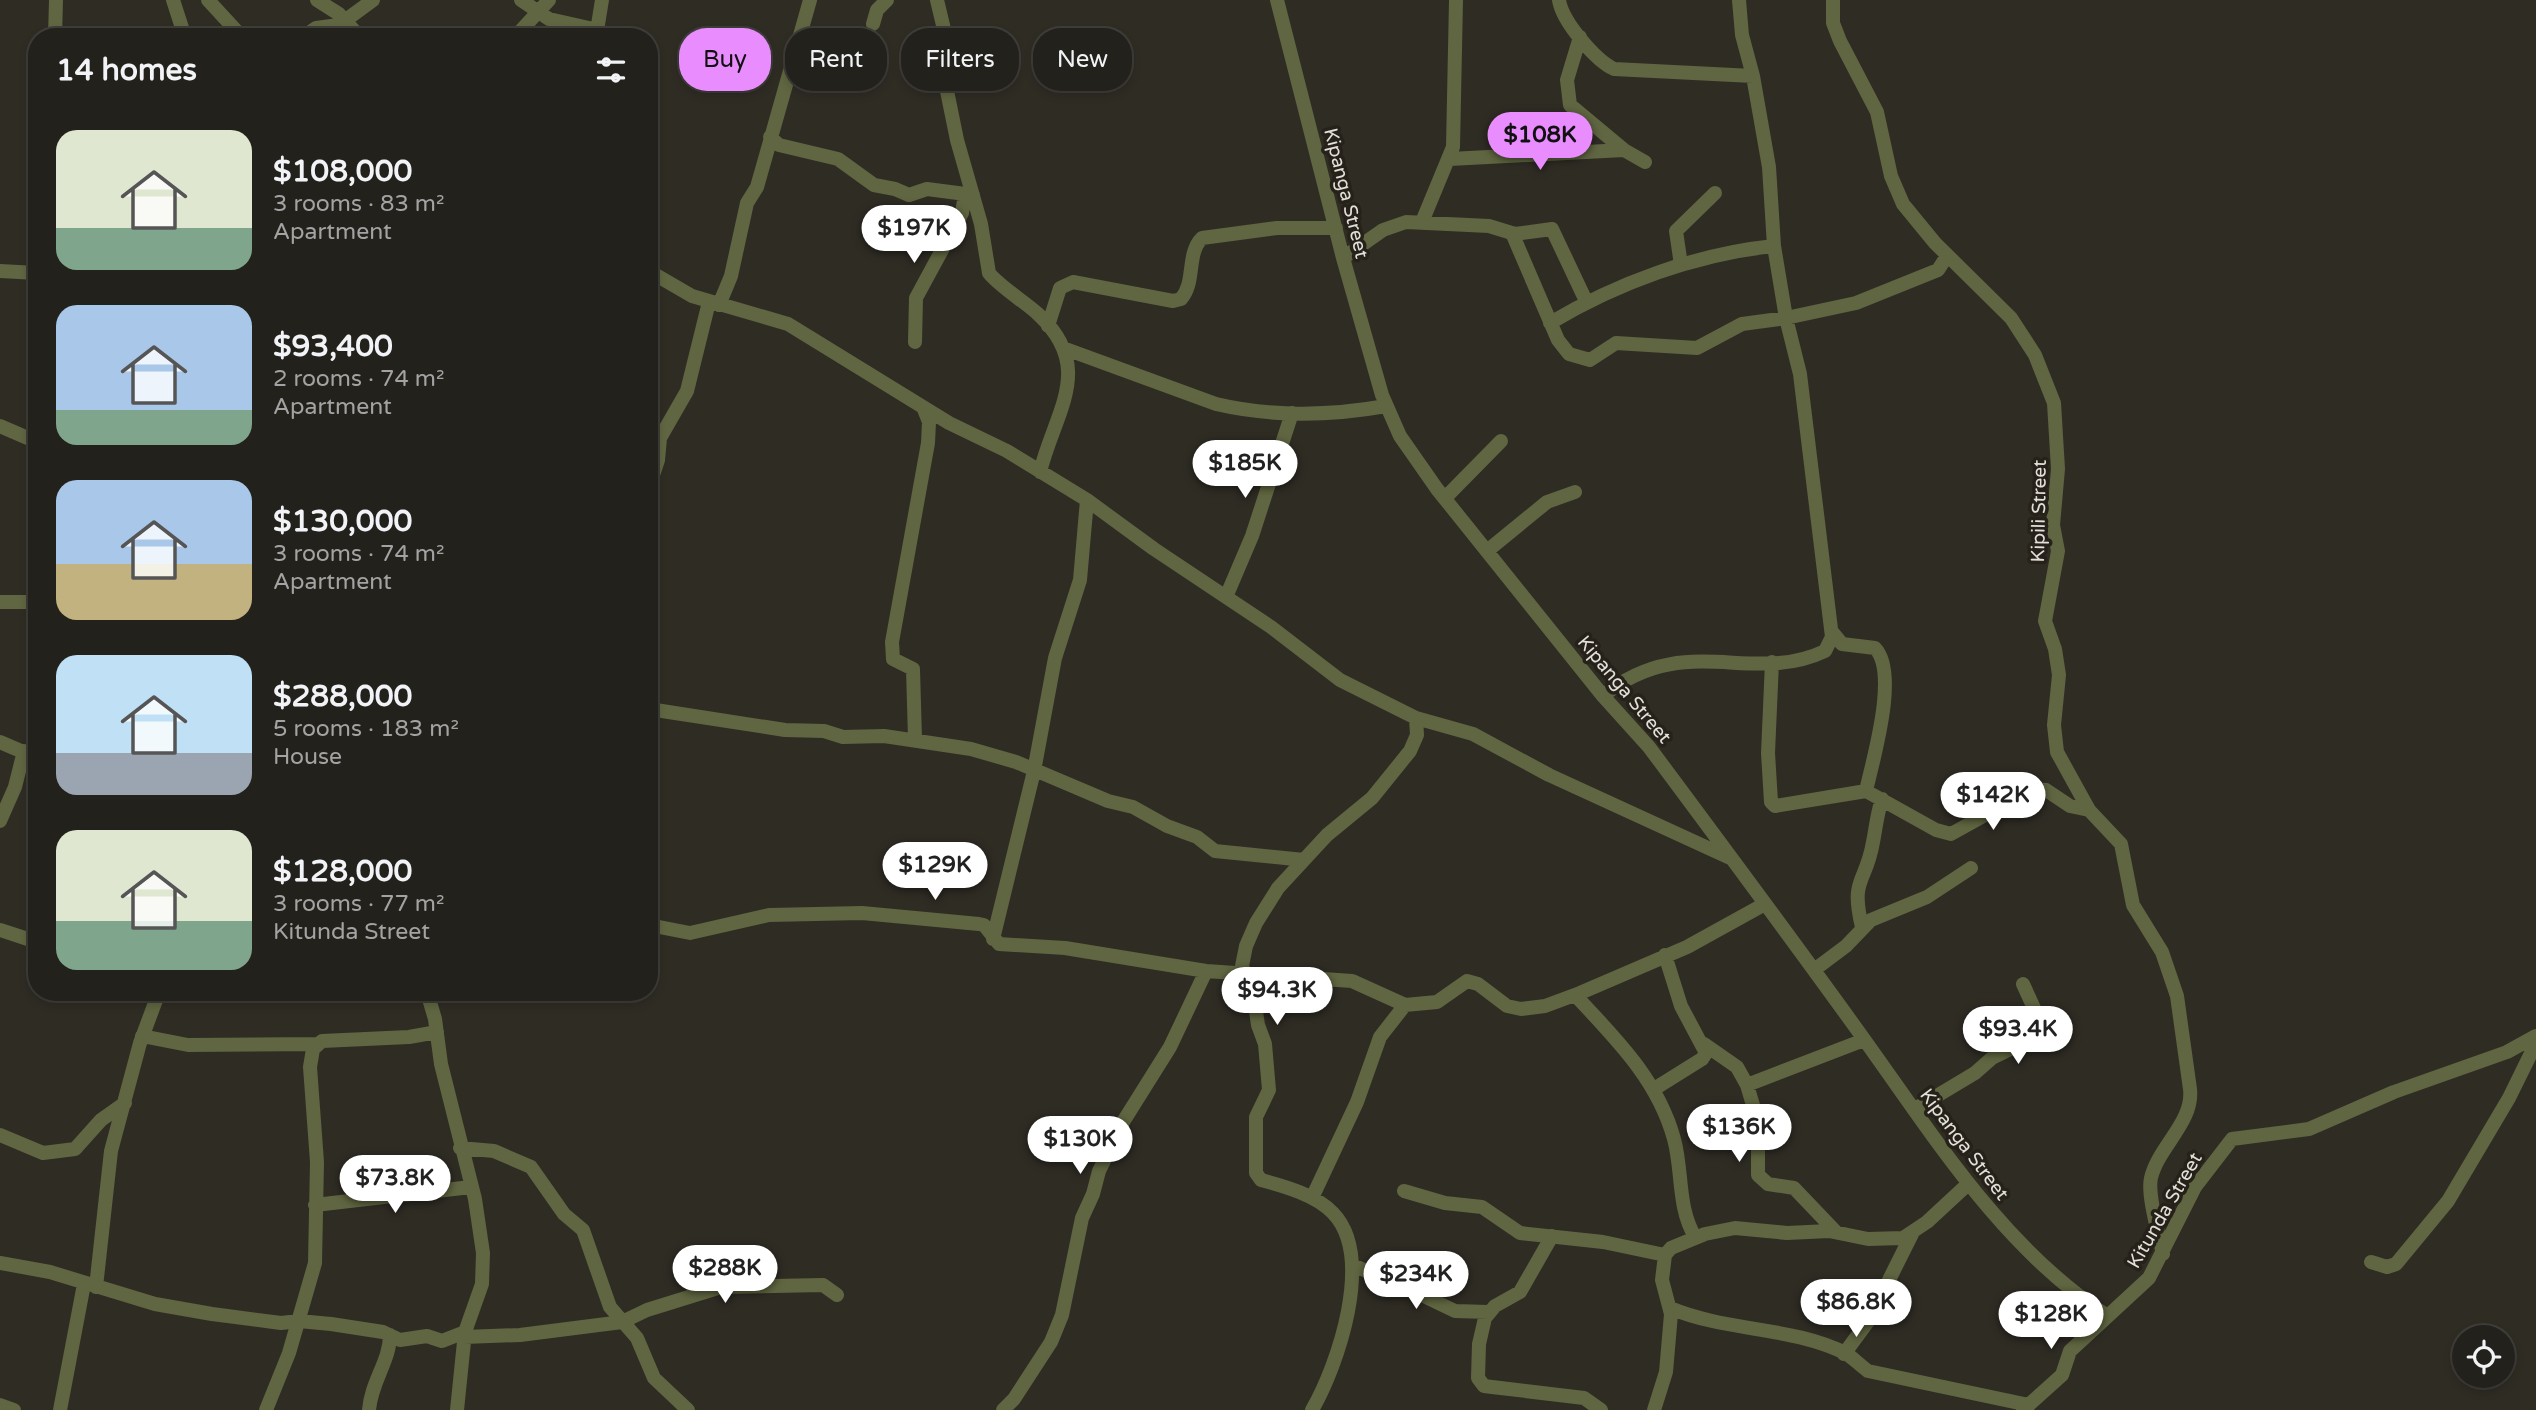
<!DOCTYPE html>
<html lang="en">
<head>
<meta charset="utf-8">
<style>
	:root { --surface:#23211b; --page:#2f2e28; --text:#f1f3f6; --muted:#a3a3a3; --line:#403e3a; --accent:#e98dfe }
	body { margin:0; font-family:"Varela Round",sans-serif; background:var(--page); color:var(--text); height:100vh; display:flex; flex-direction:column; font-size:26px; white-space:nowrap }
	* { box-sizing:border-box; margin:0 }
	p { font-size:23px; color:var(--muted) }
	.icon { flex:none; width:38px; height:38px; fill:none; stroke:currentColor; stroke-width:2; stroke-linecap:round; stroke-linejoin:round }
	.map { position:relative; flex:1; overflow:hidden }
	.side { position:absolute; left:28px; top:28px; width:630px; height:973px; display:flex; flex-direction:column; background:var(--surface); border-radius:28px; box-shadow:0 4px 10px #0003,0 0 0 2px var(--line) }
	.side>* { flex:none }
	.guide { position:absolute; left:679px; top:28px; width:665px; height:63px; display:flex; gap:14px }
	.buttons { position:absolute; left:2452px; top:1325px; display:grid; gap:14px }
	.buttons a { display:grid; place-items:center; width:63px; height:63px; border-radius:50%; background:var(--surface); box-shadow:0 4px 10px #0003,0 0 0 2px var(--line); font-size:35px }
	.price { position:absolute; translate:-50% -60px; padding:0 16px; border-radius:24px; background:#fff; color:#222; font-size:23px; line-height:46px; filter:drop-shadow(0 2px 4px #0008) }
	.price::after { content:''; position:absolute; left:50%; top:42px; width:21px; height:16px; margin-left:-10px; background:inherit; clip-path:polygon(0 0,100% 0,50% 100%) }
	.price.selected { background:var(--accent); color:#111 }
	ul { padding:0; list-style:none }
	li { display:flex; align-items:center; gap:21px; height:175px; padding:0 28px }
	li span { display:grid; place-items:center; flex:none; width:196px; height:140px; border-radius:21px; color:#555 }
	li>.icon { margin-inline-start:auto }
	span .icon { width:84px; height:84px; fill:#fffc; stroke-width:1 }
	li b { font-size:30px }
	h2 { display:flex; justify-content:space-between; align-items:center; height:84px; padding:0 28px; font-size:30px }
	.tag { padding:0 24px; border-radius:28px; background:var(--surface); box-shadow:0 4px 10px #0003,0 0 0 2px var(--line); font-size:24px; line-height:63px }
	.tag.selected { background:var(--accent); color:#111 }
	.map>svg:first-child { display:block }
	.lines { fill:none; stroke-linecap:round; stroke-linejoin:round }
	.minor { stroke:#606641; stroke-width:14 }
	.labels { text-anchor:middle; stroke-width:7; stroke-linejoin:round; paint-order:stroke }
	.street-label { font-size:19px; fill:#e2e0da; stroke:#26221a }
</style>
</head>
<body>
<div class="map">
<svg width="2536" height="1410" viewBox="0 0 2536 1410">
	<rect width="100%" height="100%" fill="#2f2c24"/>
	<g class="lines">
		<path class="minor" d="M173 0 185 37
			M208 0 242 37
			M317 0 339 14 360 37
			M521 0 549 19 589 28 595 37
			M937 0 948 46 946 86 957 140 981 224 989 273C999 286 1025 302 1038 314 1096 368 1055 411 1040 472
			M1277 0 1343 258 1382 395 1400 436 1437 489 1603 696 1649 747C1722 845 1795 943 1866 1042 1937 1141 2003 1247 2106 1315
			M1559 0C1562 21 1595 60 1614 69L1753 76
			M1833 0V23L1840 41 1877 112 1891 176 1903 204 1935 243 2011 318 2035 355 2054 403 2058 469 2053 525 2058 551 2045 621 2055 649 2059 675 2054 725 2057 752 2089 810 2121 844 2133 905 2162 952 2177 996 2190 1089C2194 1122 2158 1147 2151 1178 2147 1195 2159 1235 2163 1254
			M873 24 877 10 887 0
			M55 37 56 0
			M303 37 316 28 339 25 373 0
			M515 37 549 0
			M596 37 602 0
			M1580 37 1567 80 1570 105 1624 150 1645 162
			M770 137 779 145 838 159 874 185 895 189 909 195 927 189 973 195
			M1450 159 1624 150
			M1422 222 1453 147 1456 0
			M1512 233 1558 340 1569 354 1590 360 1616 343 1697 348 1742 324 1786 318 1856 303 1938 270 1947 256
			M1343 258 1383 230 1406 222 1489 226 1515 234 1552 229 1586 301
			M1681 265 1676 231 1715 193
			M0 271 37 273
			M649 271 692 296 788 324 949 423 1007 451 1087 500 1154 549 1271 627 1340 680 1416 718 1473 734 1549 775 1730 858
			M719 305 731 276 747 203 757 187 810 0
			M1550 323C1617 283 1696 254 1774 246
			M1048 326 1060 288 1073 282 1173 301 1181 299C1196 282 1186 254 1202 238L1277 228H1336
			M915 342 916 298 962 213 965 194
			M1063 348 1216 404C1272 417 1330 416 1386 406
			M0 426 37 442
			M649 487 658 460 660 438 687 391 709 302
			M1445 498 1501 441
			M1487 551 1547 502 1575 492
			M1226 597 1252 536 1292 413
			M0 602H37
			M1833 633 1842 644 1875 648C1899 673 1873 759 1866 791
			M1772 662 1768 753 1771 802 1775 806 1866 791 1936 830 1951 834 2005 804 2023 788 2046 790 2070 806 2089 810
			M1603 696C1683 630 1752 686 1825 651L1832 637 1800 374 1786 318 1774 246 1769 167 1753 76 1742 35 1739 0
			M649 709 785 730 824 731 843 737 884 736 971 749 1016 762 1108 801 1133 807 1167 826 1197 837 1215 851 1304 860
			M915 739 913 669 893 659 892 642 928 443 929 422 923 407
			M0 742 37 758
			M0 821 15 787 24 751
			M649 925 690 933 769 915 862 913 979 924 984 925 999 944 1065 948 1206 971 1352 981 1405 1005 1437 1002 1467 981 1478 984 1507 1006 1521 1009 1545 1006 1580 993 1687 947 1763 905
			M1862 927C1850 877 1866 884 1873 842 1876 827 1877 814 1882 799
			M0 930 37 942
			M993 939 1034 771 1055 658 1080 580 1087 500
			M1814 970 1846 946 1871 920 1927 897 1971 868
			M427 992 435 1019 441 1064 475 1199 483 1253 482 1284 465 1332 457 1410
			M1575 995C1616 1039 1658 1080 1674 1139 1683 1172 1677 1206 1695 1237
			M142 1036 188 1045 317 1044
			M1704 1044 1737 1067 1747 1085 1758 1122V1175L1768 1184 1794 1188 1836 1232
			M1747 1085 1864 1040
			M1654 1089 1702 1059 1706 1053 1681 1006 1665 955
			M1915 1109 1975 1073 1992 1058 2033 1038 2038 1017 2023 984
			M0 1135 43 1153 75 1149 101 1120 125 1103
			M460 1148 494 1151 531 1167 564 1214 583 1230 610 1307 637 1338 654 1378 688 1410
			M1404 1191 1445 1203 1482 1207 1520 1233 1603 1242 1665 1255
			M1312 1198 1357 1102 1380 1037 1405 1005
			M315 1205 471 1187
			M1552 1236 1520 1292 1495 1306 1485 1318 1479 1344 1478 1378 1484 1386 1492 1387 1584 1398 1601 1410
			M2371 1262 2387 1267 2396 1264 2448 1201 2509 1098 2536 1043
			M0 1263 50 1272 155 1304 212 1314 281 1323 299 1321 331 1324 383 1332 400 1340 427 1336 442 1341 465 1332
			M1352 1265 1401 1285 1455 1311 1488 1312
			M96 1287 111 1151 140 1043 159 992
			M1670 1308C1727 1332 1792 1326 1847 1354 1854 1359 1861 1366 1868 1371L2029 1405
			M464 1337 520 1335 622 1322 647 1310 721 1287 823 1285 837 1295
			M1844 1354 1869 1320 1912 1234
			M0 1405 14 1410
			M60 1410 84 1284
			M266 1410 289 1353 315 1263 317 1162 310 1067 313 1049 322 1041 409 1037 437 1032
			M369 1410C371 1382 390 1361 390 1335
			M1003 1410 1014 1399 1051 1342 1062 1315 1082 1218 1093 1194 1099 1171 1123 1122 1170 1047 1206 971
			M1312 1410C1338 1365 1375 1257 1333 1213 1316 1195 1284 1186 1261 1180L1256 1173V1117L1269 1090 1265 1044 1258 1025 1254 998 1242 966 1246 946 1256 923 1278 888 1327 835 1372 798 1410 751 1417 735 1416 718
			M1654 1410 1666 1372 1671 1314 1662 1280 1665 1255 1671 1248 1705 1234 1735 1228 1787 1233 1829 1231 1868 1239 1903 1238 1927 1222 1968 1184
			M2023 1410 2062 1375 2070 1351 2149 1278 2195 1187 2232 1139 2309 1129 2394 1092 2507 1052 2536 1036"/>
	</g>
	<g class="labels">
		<g class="street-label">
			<text transform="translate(1347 193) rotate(76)" y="7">Kipanga Street</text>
			<text transform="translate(2038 511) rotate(-89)" y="7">Kipili Street</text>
			<text transform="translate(1625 689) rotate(50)" y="7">Kipanga Street</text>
			<text transform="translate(1965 1144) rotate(53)" y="7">Kipanga Street</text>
			<text transform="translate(2164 1210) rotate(-60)" y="7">Kitunda Street</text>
		</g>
	</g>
</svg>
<div class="buttons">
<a><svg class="icon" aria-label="locate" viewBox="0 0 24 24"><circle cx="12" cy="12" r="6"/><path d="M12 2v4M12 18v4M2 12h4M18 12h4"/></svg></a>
</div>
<b class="price selected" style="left:1540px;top:172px">$108K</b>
<b class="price" style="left:914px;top:265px">$197K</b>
<b class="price" style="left:1245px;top:500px">$185K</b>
<b class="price" style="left:1993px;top:832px">$142K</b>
<b class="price" style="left:935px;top:902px">$129K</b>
<b class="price" style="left:1277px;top:1027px">$94.3K</b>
<b class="price" style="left:2018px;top:1066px">$93.4K</b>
<b class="price" style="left:1739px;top:1164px">$136K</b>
<b class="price" style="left:1080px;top:1176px">$130K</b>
<b class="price" style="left:395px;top:1215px">$73.8K</b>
<b class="price" style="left:725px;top:1305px">$288K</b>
<b class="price" style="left:1416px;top:1311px">$234K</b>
<b class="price" style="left:1856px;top:1339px">$86.8K</b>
<b class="price" style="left:2051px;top:1351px">$128K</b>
<div class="guide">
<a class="tag selected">Buy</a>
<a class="tag">Rent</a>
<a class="tag">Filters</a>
<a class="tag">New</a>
</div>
<section class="side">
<h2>14 homes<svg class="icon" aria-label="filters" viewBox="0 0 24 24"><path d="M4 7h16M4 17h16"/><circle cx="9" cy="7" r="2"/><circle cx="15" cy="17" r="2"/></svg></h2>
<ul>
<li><span style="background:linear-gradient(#dfe7d0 70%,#7fa58c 0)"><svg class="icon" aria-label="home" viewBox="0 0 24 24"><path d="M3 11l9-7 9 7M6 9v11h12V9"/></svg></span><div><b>$108,000</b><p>3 rooms · 83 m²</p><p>Apartment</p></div></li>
<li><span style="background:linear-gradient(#a9c7e8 75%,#7fa58c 0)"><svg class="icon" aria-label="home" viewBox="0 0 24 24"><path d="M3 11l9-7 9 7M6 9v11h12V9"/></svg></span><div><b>$93,400</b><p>2 rooms · 74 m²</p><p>Apartment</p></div></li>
<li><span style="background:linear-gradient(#a9c7e8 60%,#c2b280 0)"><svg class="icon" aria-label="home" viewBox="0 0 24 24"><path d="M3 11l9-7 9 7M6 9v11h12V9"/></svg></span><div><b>$130,000</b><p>3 rooms · 74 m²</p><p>Apartment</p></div></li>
<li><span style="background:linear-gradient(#bfe0f5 70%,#9aa5b1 0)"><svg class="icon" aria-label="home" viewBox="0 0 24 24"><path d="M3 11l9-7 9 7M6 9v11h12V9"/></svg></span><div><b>$288,000</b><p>5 rooms · 183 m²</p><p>House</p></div></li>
<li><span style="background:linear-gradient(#dfe7d0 65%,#7fa58c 0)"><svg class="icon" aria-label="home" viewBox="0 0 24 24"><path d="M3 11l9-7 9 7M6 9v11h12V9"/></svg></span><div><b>$128,000</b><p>3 rooms · 77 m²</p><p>Kitunda Street</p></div></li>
</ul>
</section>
</div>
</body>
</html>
